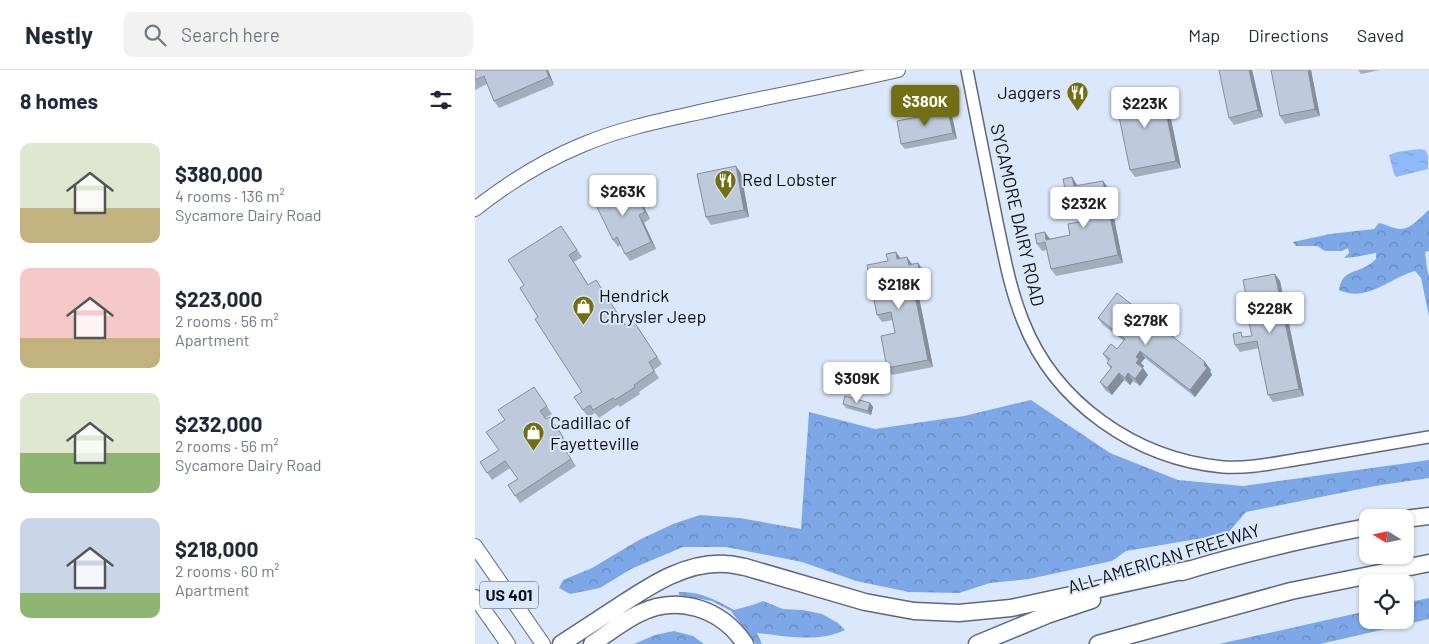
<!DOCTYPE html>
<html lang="en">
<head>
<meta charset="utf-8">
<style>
	:root { --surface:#fff; --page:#f2f2f3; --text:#1f2937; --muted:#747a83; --line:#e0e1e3; --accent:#716f12 }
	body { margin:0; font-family:Barlow,sans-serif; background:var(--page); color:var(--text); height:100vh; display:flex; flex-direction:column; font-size:19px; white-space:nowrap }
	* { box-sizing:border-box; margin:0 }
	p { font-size:16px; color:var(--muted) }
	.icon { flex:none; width:28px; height:28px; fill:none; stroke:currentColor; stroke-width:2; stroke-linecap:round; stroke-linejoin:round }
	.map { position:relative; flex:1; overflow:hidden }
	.side { display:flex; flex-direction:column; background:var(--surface); width:475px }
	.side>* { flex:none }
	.needle { width:32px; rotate:280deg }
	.controls { position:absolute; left:884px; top:439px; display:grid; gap:10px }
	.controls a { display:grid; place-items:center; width:55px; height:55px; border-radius:10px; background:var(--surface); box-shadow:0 1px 4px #0004; font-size:25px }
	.price { position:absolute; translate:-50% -42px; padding:0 11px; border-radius:5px; background:#fff; color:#222; font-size:16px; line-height:32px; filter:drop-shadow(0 1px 2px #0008) }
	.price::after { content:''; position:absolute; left:50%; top:30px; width:15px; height:11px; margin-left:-8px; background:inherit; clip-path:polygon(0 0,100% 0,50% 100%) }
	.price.selected { background:var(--accent); color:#fff }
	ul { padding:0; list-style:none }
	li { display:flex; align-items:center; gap:15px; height:125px; padding:0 20px }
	li span { display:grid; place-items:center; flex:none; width:140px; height:100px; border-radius:10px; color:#555 }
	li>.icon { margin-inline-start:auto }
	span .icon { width:60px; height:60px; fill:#fffc; stroke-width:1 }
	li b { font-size:21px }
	h2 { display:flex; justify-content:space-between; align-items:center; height:60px; padding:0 20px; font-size:21px }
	header { display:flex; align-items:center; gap:30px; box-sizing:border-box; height:70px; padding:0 25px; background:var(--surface); border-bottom:1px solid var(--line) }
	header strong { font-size:24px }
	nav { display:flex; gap:28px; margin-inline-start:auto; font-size:18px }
	.search { width:350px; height:45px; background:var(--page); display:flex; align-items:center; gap:12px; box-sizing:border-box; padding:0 18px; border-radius:10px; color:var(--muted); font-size:19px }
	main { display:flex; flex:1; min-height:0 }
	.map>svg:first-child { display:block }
	.forest { fill:url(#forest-crowns) }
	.water { fill:url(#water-ripples) }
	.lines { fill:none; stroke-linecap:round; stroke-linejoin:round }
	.minor-casing { stroke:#5e6878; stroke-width:14 }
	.major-casing { stroke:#5e6878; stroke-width:16 }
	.highway-casing { stroke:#5e6878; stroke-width:19 }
	.minor { stroke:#fff; stroke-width:11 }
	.major { stroke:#fff; stroke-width:14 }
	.highway { stroke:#fff; stroke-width:16 }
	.wall { fill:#a3aebd }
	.shaded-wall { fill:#858d9a }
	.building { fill:#becadc; stroke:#858d9a }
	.labels { text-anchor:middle; stroke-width:4; stroke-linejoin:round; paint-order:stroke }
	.shield { fill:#dbe7fa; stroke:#4a505a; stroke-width:1 }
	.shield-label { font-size:16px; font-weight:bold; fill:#0c1016 }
	.poi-label { font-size:18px; fill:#0c1016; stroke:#dbe7fa; text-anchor:start }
	.street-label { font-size:18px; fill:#0c1016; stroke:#dbe7fa }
</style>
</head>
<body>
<header>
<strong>Nestly</strong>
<div class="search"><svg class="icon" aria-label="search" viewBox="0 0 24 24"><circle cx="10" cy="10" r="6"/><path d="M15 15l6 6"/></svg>Search here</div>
<nav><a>Map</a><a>Directions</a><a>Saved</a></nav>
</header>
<main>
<section class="side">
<h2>8 homes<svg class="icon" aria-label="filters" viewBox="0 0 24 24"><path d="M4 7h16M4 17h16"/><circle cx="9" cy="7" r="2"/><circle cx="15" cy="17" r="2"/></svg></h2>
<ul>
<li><span style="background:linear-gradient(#dfe7d0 65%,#c2b280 0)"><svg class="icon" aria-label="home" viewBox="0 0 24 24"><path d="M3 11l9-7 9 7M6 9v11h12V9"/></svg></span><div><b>$380,000</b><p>4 rooms · 136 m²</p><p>Sycamore Dairy Road</p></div></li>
<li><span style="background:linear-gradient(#f6c9c9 70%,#c2b280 0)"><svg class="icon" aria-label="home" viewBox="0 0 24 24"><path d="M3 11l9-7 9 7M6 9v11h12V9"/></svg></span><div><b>$223,000</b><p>2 rooms · 56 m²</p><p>Apartment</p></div></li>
<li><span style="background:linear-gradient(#dfe7d0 60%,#8fb573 0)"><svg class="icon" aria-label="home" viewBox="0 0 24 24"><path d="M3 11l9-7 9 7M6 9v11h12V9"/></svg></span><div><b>$232,000</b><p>2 rooms · 56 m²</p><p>Sycamore Dairy Road</p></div></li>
<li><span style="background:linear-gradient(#c9d6e8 75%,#8fb573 0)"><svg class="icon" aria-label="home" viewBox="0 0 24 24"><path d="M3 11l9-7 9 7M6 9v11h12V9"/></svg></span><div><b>$218,000</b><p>2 rooms · 60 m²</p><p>Apartment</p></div></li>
</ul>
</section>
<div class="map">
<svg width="954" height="574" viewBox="0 0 954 574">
	<defs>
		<pattern id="forest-crowns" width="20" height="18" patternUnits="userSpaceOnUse" patternTransform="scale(1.25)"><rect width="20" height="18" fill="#7ea7e7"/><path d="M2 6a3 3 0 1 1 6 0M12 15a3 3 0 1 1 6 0" fill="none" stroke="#6687ba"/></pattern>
		<pattern id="water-ripples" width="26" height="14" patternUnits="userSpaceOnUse" patternTransform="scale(1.25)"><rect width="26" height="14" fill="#8fbafa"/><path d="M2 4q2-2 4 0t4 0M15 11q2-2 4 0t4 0" fill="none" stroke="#7a9fd6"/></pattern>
	</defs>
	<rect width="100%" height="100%" fill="#dbe7fa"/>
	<path class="forest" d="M954 140V181L950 182 952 199 954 206V246L946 208 940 201C914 208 892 233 864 220 867 202 876 204 890 197 894 195 898 192 901 189V183L880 187 869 188 874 183 873 178 867 181H850L842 176H821L818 172 855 164 899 159 904 153C910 154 914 157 920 158 934 163 944 148 954 140Z
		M556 330 635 383 703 410 768 416 954 390V408L900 416 771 442 752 464 651 481 637 491 554 509 515 513 484 523 434 522 381 511 327 492 251 477H208L156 499 125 518 95 524 84 518 88 510 117 498 164 470 198 454 225 445 265 448 326 459 334 342 400 359 489 346Z
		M204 522C225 521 241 530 259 540 269 537 279 535 288 531L308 539 328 540 347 544 363 553 370 560C343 573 310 566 282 563L287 574H281L256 541 237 531 204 525Z
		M954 528V549L845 574H744L892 541V550H930V533Z
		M199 561 218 566 229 574H159L180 565Z"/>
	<path class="water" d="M944 79 950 80 953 85V99L921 107 919 104 914 85 922 82Z"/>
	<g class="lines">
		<defs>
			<path id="minor" d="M492 0C502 51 512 101 522 152 529 185 535 219 548 251 580 333 661 389 748 397 776 399 804 392 831 388 872 381 913 374 954 367"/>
			<path id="major" d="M0 139C33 113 68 91 107 75 142 60 179 52 216 44 285 28 354 16 423 0
				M0 476 68 574
				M0 527 33 574"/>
			<path id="highway" d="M930 449 954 446
				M707 502C768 483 830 469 892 457
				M86 574C104 562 123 550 141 538 173 517 210 491 251 494 257 494 264 496 270 497L390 532 439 541 484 543 536 538 716 499
				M117 574C132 564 147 552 163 544 202 524 246 538 270 574
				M502 574 572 545 617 530
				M623 574 816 521 954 493"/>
		</defs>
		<use href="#minor" class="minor-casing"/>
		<use href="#major" class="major-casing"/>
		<use href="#highway" class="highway-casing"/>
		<use href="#minor" class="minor"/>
		<use href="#major" class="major"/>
		<use href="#highway" class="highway"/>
	</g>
	<path class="wall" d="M0 0H73L79 15 24 38 19 31 12 14 0 20Z
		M777 0 788 47 759 55 754 48Z
		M796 0H836L845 46 810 54 805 46Z
		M883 0H905L886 4Z
		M686 18 691 25 706 98 660 107 655 100Z
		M473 41 477 46 482 69 430 79 426 74Z
		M266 103 274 147 236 155 231 147Z
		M597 107 603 116 628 111 633 118 648 193 581 206 576 199 572 180 567 181 562 174 574 169 595 165 604 152 599 126H595L590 119Z
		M141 111 148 123 163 125 175 149 169 153 181 179 155 191 150 184 146 175 143 177 138 170 128 132Z
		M91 163 107 187 99 192 113 214 150 255 158 250 187 294 179 300 184 308 164 322 165 324 145 337 143 335 124 348 120 343 113 347 99 327 107 322 63 247 49 215Z
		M425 188 437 194 443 193 448 200 450 210 441 212 458 297 417 305 412 298 420 263 418 250 407 252 402 245Z
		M800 204 805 211 829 326 798 332 793 325 784 278 765 282 760 275 769 267 777 266 774 240Z
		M623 248 736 300 735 301 737 305 720 327 670 288 666 293 669 296 668 298 673 305 665 316 658 311 655 315 649 310 637 325 630 320 625 312 636 299 632 293 633 291 628 284 642 279 649 271 628 255Z
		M59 317 77 344 70 348 71 349 75 347 93 374 89 377 101 396 45 433 33 415 43 409 35 398 17 410 5 392 24 380Z
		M395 333 398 337 396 345 371 338 368 334Z"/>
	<path class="shaded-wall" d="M71 0H73L79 15 74 7Z
		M774 0H777L788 47 783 40Z
		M833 0H836L845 46 840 39Z
		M686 18 691 25 706 98 701 91Z
		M473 41 477 46 482 69 478 63Z
		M261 96 266 103 274 147 269 140Z
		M597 107 602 115 604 124 599 116Z
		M628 111 633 118 648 193 643 185Z
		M158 117 163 125 175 149 170 142Z
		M164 145 169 153 181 179 176 172Z
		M570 162 575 169 571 170Z
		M421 182 426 189H422Z
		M432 187 437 194 434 195Z
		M443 193 448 200 450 210 445 203Z
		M800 204 805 211 829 326 824 319Z
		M436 205 441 212 458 297 453 290Z
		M665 281 670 288 666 293 669 296 666 300 661 293V287Z
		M730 292 736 300 735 301 737 305 720 327 715 320Z
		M668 298 673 305 665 316 660 309Z
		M644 303 649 310 637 325 632 318Z
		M653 303 658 311 655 315 650 308Z
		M395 333 398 337 396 345 393 341Z"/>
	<path class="building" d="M0 0H71L74 7 19 31 9 6 0 10Z
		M744 0H774L783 40 754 48Z
		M796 0H833L840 39 805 46Z
		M686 18 701 91 655 100 640 27Z
		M473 41 478 63 426 74 422 51Z
		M261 96 269 140 231 147 222 104Z
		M597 107 599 116 628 111 643 185 576 199 570 172 562 174 560 164 570 162 571 170 595 165 593 154 604 152 597 118 590 119 588 109Z
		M141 111 146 123 158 117 170 142 164 145 176 172 150 184 142 167 138 170 121 135 128 132 123 120Z
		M86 156 102 180 94 185 113 215 121 210 150 255 158 250 182 287 174 292 179 301 159 315 160 317 140 330 138 328 118 340 115 335 108 340 99 327 107 322 60 249 63 247 45 218 49 215 33 190Z
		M421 182 422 189 432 187 434 195 443 193 445 203 436 205 453 290 412 298 406 266 420 263 416 242 402 245 392 195 413 191 411 184Z
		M800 204 824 319 793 325 782 271 760 275 758 264 766 262 767 267 777 266 771 241 774 240 768 210Z
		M642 223 730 292 729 295 732 298 715 320 665 281 661 287 664 289 661 293 668 298 660 309 653 303 650 308 644 303 632 318 625 312 637 297 632 293 635 289 628 284 636 274 642 279 650 269 623 248Z
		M59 317 72 336 65 341 71 349 75 347 88 367 84 370 96 389 40 426 33 415 43 409 30 391 12 403 5 392 24 380 11 362 30 350 23 340Z
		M370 326 395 333 393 341 368 334Z"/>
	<defs>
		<symbol id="restaurant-pin" viewBox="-11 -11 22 30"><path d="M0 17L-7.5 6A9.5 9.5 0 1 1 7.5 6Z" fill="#716f12" stroke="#dbe7fa"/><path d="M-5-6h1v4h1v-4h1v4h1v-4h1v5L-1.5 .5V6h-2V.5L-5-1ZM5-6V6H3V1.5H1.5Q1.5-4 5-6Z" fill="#fff"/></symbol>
		<symbol id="shop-pin" viewBox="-11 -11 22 30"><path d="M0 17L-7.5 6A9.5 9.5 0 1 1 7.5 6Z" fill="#716f12" stroke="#dbe7fa"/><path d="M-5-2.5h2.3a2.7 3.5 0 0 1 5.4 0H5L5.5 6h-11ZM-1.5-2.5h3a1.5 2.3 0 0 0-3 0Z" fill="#fff"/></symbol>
	</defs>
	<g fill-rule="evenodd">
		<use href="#restaurant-pin" x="590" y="10" width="25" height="34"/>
		<use href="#restaurant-pin" x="238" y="98" width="25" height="34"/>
		<use href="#shop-pin" x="96" y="224" width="25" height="34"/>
		<use href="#shop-pin" x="46" y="350" width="25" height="34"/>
	</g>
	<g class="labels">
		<rect class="shield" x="5" y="511.5" width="58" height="27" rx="4"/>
		<g class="shield-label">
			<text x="34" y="531">US 401</text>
		</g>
		<g class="poi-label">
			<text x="586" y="29" text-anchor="end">Jaggers</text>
			<text x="267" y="116">Red Lobster</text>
			<text x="124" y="232">Hendrick<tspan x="124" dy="21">Chrysler Jeep</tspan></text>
			<text x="75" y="359">Cadillac of<tspan x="75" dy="21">Fayetteville</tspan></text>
		</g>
		<g class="street-label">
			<text transform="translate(542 145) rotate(77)" y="6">SYCAMORE DAIRY ROAD</text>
			<text transform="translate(689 489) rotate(-17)" y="6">ALL AMERICAN FREEWAY</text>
		</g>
	</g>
</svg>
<div class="controls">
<a><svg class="needle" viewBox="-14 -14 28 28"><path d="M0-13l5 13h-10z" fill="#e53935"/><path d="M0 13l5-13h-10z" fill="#747a83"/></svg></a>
<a><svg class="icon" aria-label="locate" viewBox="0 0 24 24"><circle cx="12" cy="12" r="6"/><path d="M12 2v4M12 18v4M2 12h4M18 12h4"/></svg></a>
</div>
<b class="price selected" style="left:450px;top:57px">$380K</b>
<b class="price" style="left:670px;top:59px">$223K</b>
<b class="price" style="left:148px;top:147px">$263K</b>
<b class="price" style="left:609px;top:159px">$232K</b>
<b class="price" style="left:424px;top:240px">$218K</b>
<b class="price" style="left:795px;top:264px">$228K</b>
<b class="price" style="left:671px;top:276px">$278K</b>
<b class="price" style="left:382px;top:334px">$309K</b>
</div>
</main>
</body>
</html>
